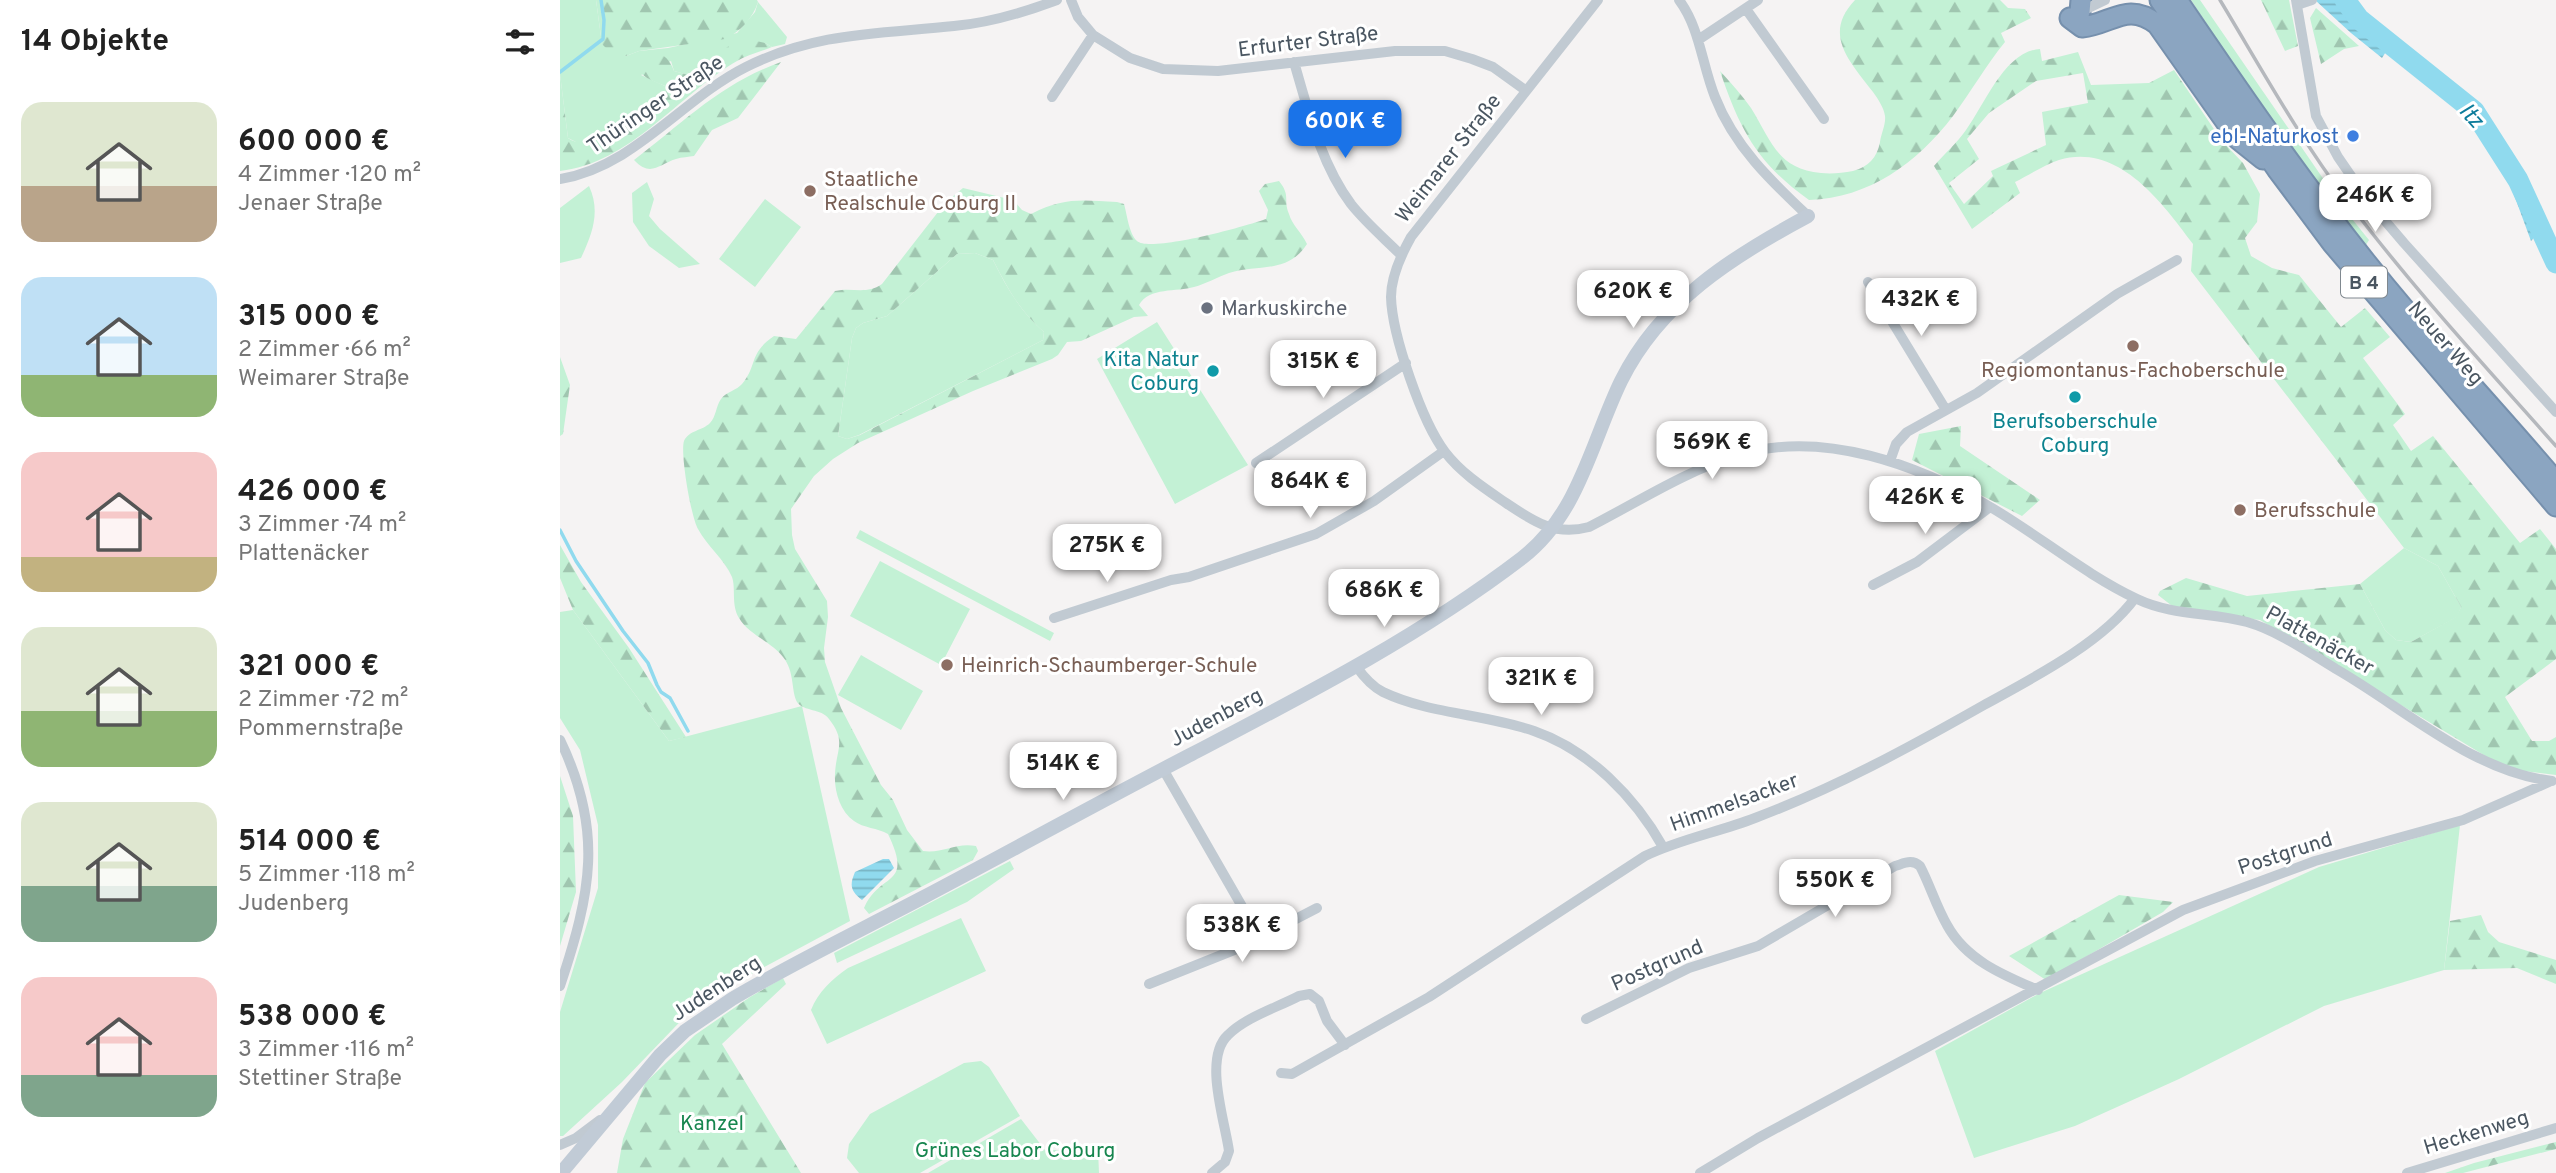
<!DOCTYPE html>
<html lang="de">
<head>
<meta charset="utf-8">
<style>
	:root { --surface:#fff; --page:#f2f2f2; --text:#222; --muted:#767676; --accent:#1a73e8 }
	body { margin:0; font-family:Overpass,sans-serif; background:var(--page); color:var(--text); height:100vh; display:flex; flex-direction:column; font-size:26px; white-space:nowrap }
	* { box-sizing:border-box; margin:0 }
	p { font-size:23px; color:var(--muted) }
	.icon { flex:none; width:38px; height:38px; fill:none; stroke:currentColor; stroke-width:2; stroke-linecap:round; stroke-linejoin:round }
	.map { position:relative; flex:1; overflow:hidden }
	.side { display:flex; flex-direction:column; background:var(--surface); width:560px }
	.side>* { flex:none }
	.price { position:absolute; translate:-50% -60px; padding:0 16px; border-radius:14px; background:#fff; color:#222; font-size:23px; line-height:46px; filter:drop-shadow(0 2px 4px #0008) }
	.price::after { content:''; position:absolute; left:50%; top:42px; width:21px; height:16px; margin-left:-10px; background:inherit; clip-path:polygon(0 0,100% 0,50% 100%) }
	.price.selected { background:var(--accent); color:#fff }
	ul { padding:0; list-style:none }
	li { display:flex; align-items:center; gap:21px; height:175px; padding:0 21px }
	li span { display:grid; place-items:center; flex:none; width:196px; height:140px; border-radius:21px; color:#555 }
	li>.icon { margin-inline-start:auto }
	span .icon { width:84px; height:84px; fill:#fffc; stroke-width:1 }
	li b { font-size:30px }
	h2 { display:flex; justify-content:space-between; align-items:center; height:84px; padding:0 21px; font-size:30px }
	main { display:flex; flex:1; min-height:0 }
	.map>svg:first-child { display:block }
	.green { fill:#c3f1d5 }
	.forest { fill:url(#forest-firs); fill-rule:evenodd }
	.water { fill:url(#water-rules) }
	.lines { fill:none; stroke-linecap:round; stroke-linejoin:round }
	.stream { stroke:#90daee; stroke-width:3.5 }
	.river { stroke:#90daee; stroke-width:21 }
	.highway-casing { stroke:#7690ad; stroke-width:23 }
	.street { stroke:#c1cad2; stroke-width:10 }
	.secondary { stroke:#c1cbd6; stroke-width:14 }
	.highway { stroke:#8ba5c1; stroke-width:19 }
	.rail { stroke:#b5b8bd; stroke-width:3.5 }
	.shop-dot { fill:#3f7fe0; stroke:#fff; stroke-width:2.5 }
	.education-dot { fill:#8d6e63; stroke:#fff; stroke-width:2.5 }
	.worship-dot { fill:#6b7280; stroke:#fff; stroke-width:2.5 }
	.culture-dot { fill:#0f9aa8; stroke:#fff; stroke-width:2.5 }
	.labels { text-anchor:middle; stroke-width:6; stroke-linejoin:round; paint-order:stroke }
	.shield { fill:#fff; stroke:#808990; stroke-width:2 }
	.shield-label { font-size:19px; font-weight:bold; fill:#4a5661 }
	.street-label { font-size:21px; fill:#4a5661; stroke:#fff }
	.shop-label { font-size:21px; fill:#366cbe; stroke:#fff; text-anchor:end }
	.education-label { font-size:21px; fill:#785e54; stroke:#fff; text-anchor:start }
	.worship-label { font-size:21px; fill:#5b616d; stroke:#fff; text-anchor:start }
	.culture-label { font-size:21px; fill:#0d838f; stroke:#fff; text-anchor:end }
	.park-label { font-size:21px; fill:#17864f; stroke:#fff }
	.water-label { font-size:23px; font-style:italic; fill:#0c7c9b; stroke:#fff }
</style>
</head>
<body>
<main>
<section class="side">
<h2>14 Objekte<svg class="icon" aria-label="filters" viewBox="0 0 24 24"><path d="M4 7h16M4 17h16"/><circle cx="9" cy="7" r="2"/><circle cx="15" cy="17" r="2"/></svg></h2>
<ul>
<li><span style="background:linear-gradient(#dfe7d0 60%,#b9a48a 0)"><svg class="icon" aria-label="home" viewBox="0 0 24 24"><path d="M3 11l9-7 9 7M6 9v11h12V9"/></svg></span><div><b>600 000 €</b><p>4 Zimmer · 120 m²</p><p>Jenaer Straße</p></div></li>
<li><span style="background:linear-gradient(#bfe0f5 70%,#8fb573 0)"><svg class="icon" aria-label="home" viewBox="0 0 24 24"><path d="M3 11l9-7 9 7M6 9v11h12V9"/></svg></span><div><b>315 000 €</b><p>2 Zimmer · 66 m²</p><p>Weimarer Straße</p></div></li>
<li><span style="background:linear-gradient(#f6c9c9 75%,#c2b280 0)"><svg class="icon" aria-label="home" viewBox="0 0 24 24"><path d="M3 11l9-7 9 7M6 9v11h12V9"/></svg></span><div><b>426 000 €</b><p>3 Zimmer · 74 m²</p><p>Plattenäcker</p></div></li>
<li><span style="background:linear-gradient(#dfe7d0 60%,#8fb573 0)"><svg class="icon" aria-label="home" viewBox="0 0 24 24"><path d="M3 11l9-7 9 7M6 9v11h12V9"/></svg></span><div><b>321 000 €</b><p>2 Zimmer · 72 m²</p><p>Pommernstraße</p></div></li>
<li><span style="background:linear-gradient(#dfe7d0 60%,#7fa58c 0)"><svg class="icon" aria-label="home" viewBox="0 0 24 24"><path d="M3 11l9-7 9 7M6 9v11h12V9"/></svg></span><div><b>514 000 €</b><p>5 Zimmer · 118 m²</p><p>Judenberg</p></div></li>
<li><span style="background:linear-gradient(#f6c9c9 70%,#7fa58c 0)"><svg class="icon" aria-label="home" viewBox="0 0 24 24"><path d="M3 11l9-7 9 7M6 9v11h12V9"/></svg></span><div><b>538 000 €</b><p>3 Zimmer · 116 m²</p><p>Stettiner Straße</p></div></li>
</ul>
</section>
<div class="map">
<svg width="1996" height="1173" viewBox="0 0 1996 1173">
	<defs>
		<pattern id="forest-firs" width="22" height="20" patternUnits="userSpaceOnUse" patternTransform="scale(1.75)"><rect width="22" height="20" fill="#c3f1d5"/><path d="M5 1l3.5 6h-7zM16 11l3.5 6h-7z" fill="#a0c6b0"/></pattern>
		<pattern id="water-rules" width="6" height="5" patternUnits="userSpaceOnUse" patternTransform="scale(1.75)"><rect width="6" height="5" fill="#90daee"/><path d="M0 2.5h6" fill="none" stroke="#78b4c4"/></pattern>
	</defs>
	<rect width="100%" height="100%" fill="#f5f3f3"/>
	<path class="green" d="M0 0H36L42 44 66 56 79 51 108 48 177 33 195 12 198 2 227 37 225 44 212 47 205 43 142 65 125 74 114 71 111 61 81 75 105 86 106 92C83 114 53 139 20 144L8 138 0 74Z
		M1631 0H1640L1784 209 1809 240 1804 248 1681 76Z
		M87 182 94 199 89 216 100 229 140 264 119 268 89 246 73 222 72 193Z
		M29 186C41 212 32 234 21 258L0 263V208Z
		M205 199 241 227 195 287 159 259Z
		M415 253 433 260C447 288 460 311 484 332L483 340 299 435 287 439 278 436 292 338 296 328 303 323 327 316 397 254Z
		M597 322 688 465 615 504 537 359Z
		M300 530 494 633 490 641 296 538Z
		M1844 548 1878 566 1901 607 1897 617 1851 642 1836 640 1825 630 1800 584Z
		M320 561 410 609 381 665 290 616Z
		M13 610 109 741 242 706 290 921 139 1002 62 1082 3 1136H0V1012L38 888V825L20 750 0 718V612Z
		M301 655 363 691 341 730 278 695Z
		M1900 825 1884 970 1764 1006 1619 1079 1515 1126 1414 1158 1375 1051 1480 993 1759 867Z
		M450 861 454 869 407 902 277 963 274 953Z
		M401 918 426 971 267 1044 251 1010C258 992 272 979 288 968Z
		M421 1061 429 1067 460 1116 360 1173H299L287 1158 289 1144 310 1114 404 1063Z
		M461 1119 485 1150H538L539 1173H368Z"/>
	<path class="forest" d="M36 0H197L198 2C193 18 180 32 165 39L79 51 66 56 52 54 42 44Z
		M1295 0H1440L1448 8 1465 9 1471 18 1441 33 1445 42C1426 65 1411 92 1393 116 1357 163 1309 198 1249 200 1197 163 1180 130 1160 71 1171 83 1182 95 1191 108 1211 140 1217 169 1261 173 1272 174 1282 173 1293 171 1308 167 1317 158 1320 142 1321 134 1326 124 1325 116 1324 108 1318 99 1313 92 1290 61 1262 35 1295 0Z
		M1701 0H1729L1738 46 1725 51Z
		M1756 8 1799 46 1784 49 1761 64 1750 18Z
		M192 40 205 43 212 47C200 52 187 55 177 61 118 95 71 163 0 171V74L8 138C32 157 89 109 106 92L105 86C94 81 78 77 76 63 93 52 106 49 114 71L125 74 169 46Z
		M1480 49 1482 61 1518 52 1531 85 1589 83 1614 70 1662 141 1683 163 1700 194 1697 222 1685 238 1691 256 1712 268 1739 275 1781 327 1805 308 1830 337 1803 358 1845 414 1833 425 1851 451 1873 436 1960 543 1980 529 1996 549V659L1945 697 1972 741H1989L1996 737V775L1947 769 1700 620 1616 609 1598 595 1600 591 1626 578 1687 596 1800 584 1825 630 1836 640 1851 642 1896 617 1901 607 1878 566 1844 548 1631 271 1633 244C1603 204 1559 142 1499 160 1484 165 1469 175 1455 182L1460 193 1412 229 1374 166C1384 154 1397 143 1406 130 1425 104 1445 51 1480 49ZM1523 73 1528 103 1482 112 1486 145 1431 171 1433 176 1404 204 1389 183 1419 159 1407 139 1429 113 1476 81Z
		M221 62 178 118 152 130 134 156C129 157 122 157 116 159 99 164 91 178 74 160 124 122 160 84 221 62Z
		M719 181C731 196 723 199 729 214 732 225 742 233 747 244 728 274 698 264 669 273 657 277 646 284 634 287 617 292 589 287 579 305L588 316 574 317 521 341 507 342 498 355 492 359 413 391 298 443 273 459 254 476 231 509 232 535 235 549 267 601 268 617 264 648 265 662 281 708 321 785 333 800 347 830 363 851C382 854 396 842 416 846L418 851 413 860 309 914 304 908C320 871 354 888 328 834 318 828 303 828 294 821 280 811 274 791 275 774 276 749 287 742 269 719 261 708 244 712 237 702 231 691 235 672 223 657 212 642 189 635 179 618 171 605 176 588 172 577 165 560 147 546 138 529 131 517 120 453 124 441 129 430 142 431 150 423 156 417 156 406 161 399 166 392 177 390 182 384 198 365 188 354 214 336L236 339 275 291C293 287 306 295 322 284L385 203 403 188 453 200 462 210 471 214C504 197 521 200 557 202L564 204C567 214 569 234 577 241 590 253 687 226 706 219L708 210 699 191 705 184ZM415 253 433 260C448 289 459 310 484 332L483 340 300 435 287 439 278 436 292 338 296 328 303 323 327 316 397 254Z
		M0 357 10 385 3 434 0 436Z
		M1401 426 1400 446 1480 500 1462 516 1352 460 1359 434Z
		M0 545 21 582 69 648 126 737 109 741 13 610 0 578Z
		M0 776 13 816 16 892 0 946Z
		M1559 895 1613 902 1603 912 1486 980 1449 956Z
		M1921 915 1928 932 1939 942 1996 960V984L1957 968 1884 970 1890 921Z
		M223 978 226 984 162 1044 241 1173H57L63 1139 85 1083 135 1035 190 997Z
		M1996 1142V1149L1903 1173H1885L1914 1163Z"/>
	<path class="water" d="M1755 0H1794L1797 8 1832 42 1822 58 1791 33Z
		M1970 187 1987 224 1971 241 1953 192Z
		M323 859H329L334 868 302 900C291 891 289 886 295 872Z"/>
	<g class="lines">
		<path class="stream" d="M0 72 43 39 44 20 41 0
			M0 530 16 561 63 631 88 663 97 685 101 692 110 698 128 731"/>
		<path class="river" d="M1785 0 1799 19 1914 111 1958 180 1996 263"/>
		<defs>
			<path id="highway" d="M1600 0 1717 169 1773 244 1996 506
				M1617 0C1689 106 1762 212 1845 310 1895 368 1947 424 1996 482
				M1520 12 1521 0
				M1510 18 1522 27C1552 24 1567 1 1597 24L1678 139 1703 159"/>
		</defs>
		<use href="#highway" class="highway-casing"/>
		<path class="street" d="M511 0 518 17 533 35 570 58 603 69 658 71 835 51H885L912 59 933 67 965 90
			M1038 0 851 237C841 255 831 276 831 297 832 335 862 422 885 452 901 473 924 488 946 503 974 522 995 536 1029 527 1078 502 1125 471 1178 455 1263 429 1359 465 1432 508 1481 537 1526 575 1577 599 1613 616 1650 612 1687 622 1718 631 1748 652 1776 669 1844 708 1913 772 1992 781
			M1119 0C1140 28 1142 65 1155 97 1174 146 1211 181 1248 216
			M1736 0 1756 116 1778 157 1809 202 1844 243 1996 412
			M1737 5 1752 0
			M1186 9 1264 119
			M1520 12 1545 0
			M1138 40 1198 0
			M734 62C748 110 761 164 791 204 806 223 824 238 841 255
			M492 97 533 35
			M0 179C74 167 122 99 186 67 256 32 318 34 394 26 428 23 465 12 497 0
			M1308 282 1386 410
			M1330 461 1336 444 1347 432 1417 393 1557 294 1617 260
			M696 463 846 363
			M1313 585 1357 562 1430 507
			M494 618 611 580 629 577 756 534 814 501 884 451
			M796 666C803 676 811 686 823 692 869 714 925 714 974 731 1029 750 1075 797 1103 847
			M0 740C44 831 31 893 0 986
			M603 769 695 929 703 936
			M589 984 684 946 757 908
			M1026 1019 1129 968 1198 946 1335 866C1345 863 1352 859 1360 866 1370 885 1376 906 1387 925 1406 960 1443 975 1478 990
			M721 1073 732 1074 869 997 1085 856C1120 839 1159 832 1195 818 1275 788 1350 747 1424 705 1473 678 1542 643 1575 598
			M0 1145 16 1138 40 1120
			M652 1173 665 1162 669 1151C665 1121 643 1058 668 1035 686 1017 716 1008 739 996L750 994 759 1001 767 1021 785 1045
			M1140 1173 1198 1138 1623 910 1755 861 1903 820 1989 782
			M1847 1173 1996 1128"/>
		<path class="secondary" d="M1 1173 100 1055 125 1031 172 999C233 963 297 932 360 899 451 851 541 801 632 754 745 695 860 636 962 558 1019 514 1031 443 1061 381 1100 302 1173 256 1248 216"/>
		<use href="#highway" class="highway"/>
		<path class="rail" d="M1660 0C1701 68 1740 139 1788 202 1853 288 1925 366 1996 446"/>
	</g>
	<circle class="shop-dot" cx="1793" cy="136" r="7"/>
	<g class="education-dot">
		<circle cx="250" cy="191" r="7"/>
		<circle cx="1573" cy="346" r="7"/>
		<circle cx="1680" cy="510" r="7"/>
		<circle cx="387" cy="665" r="7"/>
	</g>
	<circle class="worship-dot" cx="647" cy="308" r="7"/>
	<g class="culture-dot">
		<circle cx="653" cy="371" r="7"/>
		<circle cx="1515" cy="397" r="7"/>
	</g>
	<g class="labels">
		<rect class="shield" x="1781" y="266.5" width="46" height="31" rx="5"/>
		<g class="shield-label">
			<text x="1804" y="289">B 4</text>
		</g>
		<g class="street-label">
			<text transform="translate(748 41) rotate(-7)" y="7">Erfurter Straße</text>
			<text transform="translate(95 104) rotate(-34)" y="7">Thüringer Straße</text>
			<text transform="translate(888 158) rotate(-52)" y="7">Weimarer Straße</text>
			<text transform="translate(1886 343) rotate(49)" y="7">Neuer Weg</text>
			<text transform="translate(1760 640) rotate(29)" y="7">Plattenäcker</text>
			<text transform="translate(656 717) rotate(-28)" y="7">Judenberg</text>
			<text transform="translate(1174 802) rotate(-20)" y="7">Himmelsacker</text>
			<text transform="translate(1725 853) rotate(-18)" y="7">Postgrund</text>
			<text transform="translate(1097 965) rotate(-24)" y="7">Postgrund</text>
			<text transform="translate(156 988) rotate(-33)" y="7">Judenberg</text>
			<text transform="translate(1916 1132) rotate(-17)" y="7">Heckenweg</text>
		</g>
		<g class="shop-label">
			<text x="1779" y="143">ebl-Naturkost</text>
		</g>
		<g class="education-label">
			<text x="264" y="186">Staatliche<tspan x="264" dy="24">Realschule Coburg II</tspan></text>
			<text x="1573" y="377" text-anchor="middle">Regiomontanus-Fachoberschule</text>
			<text x="1694" y="517">Berufsschule</text>
			<text x="401" y="672">Heinrich-Schaumberger-Schule</text>
		</g>
		<g class="worship-label">
			<text x="661" y="315">Markuskirche</text>
		</g>
		<g class="culture-label">
			<text x="639" y="366">Kita Natur<tspan x="639" dy="24">Coburg</tspan></text>
			<text x="1515" y="428" text-anchor="middle">Berufsoberschule<tspan x="1515" dy="24">Coburg</tspan></text>
		</g>
		<g class="park-label">
			<text x="152" y="1130">Kanzel</text>
			<text x="455" y="1157">Grünes Labor Coburg</text>
		</g>
		<g class="water-label">
			<text transform="translate(1912 115) rotate(48)" y="8">Itz</text>
		</g>
	</g>
</svg>
<b class="price selected" style="left:785px;top:160px">600K €</b>
<b class="price" style="left:1815px;top:234px">246K €</b>
<b class="price" style="left:1073px;top:330px">620K €</b>
<b class="price" style="left:1361px;top:338px">432K €</b>
<b class="price" style="left:763px;top:400px">315K €</b>
<b class="price" style="left:1152px;top:481px">569K €</b>
<b class="price" style="left:750px;top:520px">864K €</b>
<b class="price" style="left:1365px;top:536px">426K €</b>
<b class="price" style="left:547px;top:584px">275K €</b>
<b class="price" style="left:824px;top:629px">686K €</b>
<b class="price" style="left:981px;top:717px">321K €</b>
<b class="price" style="left:503px;top:802px">514K €</b>
<b class="price" style="left:1275px;top:919px">550K €</b>
<b class="price" style="left:682px;top:964px">538K €</b>
</div>
</main>
</body>
</html>
